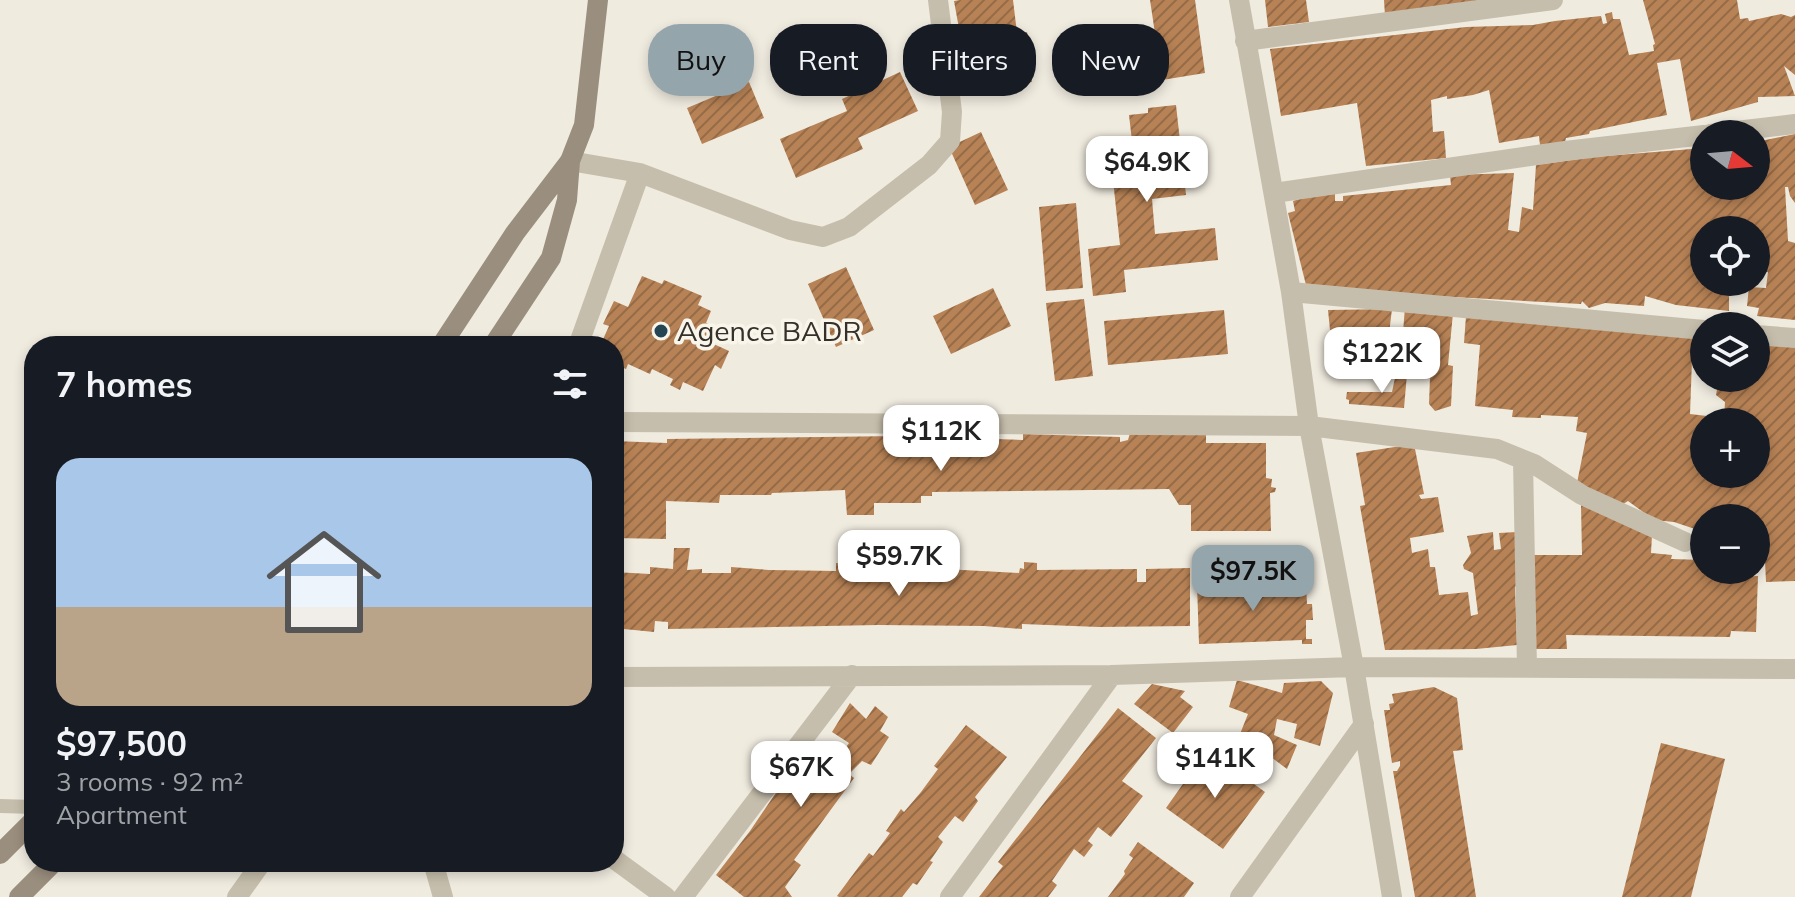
<!DOCTYPE html>
<html lang="en">
<head>
<meta charset="utf-8">
<style>
	:root { --surface:#171b24; --page:#242831; --text:#f1f3f6; --muted:#9ea1a6; --line:#363941; --accent:#95a5ac }
	body { margin:0; font-family:Mulish,sans-serif; background:var(--page); color:var(--text); height:100vh; display:flex; flex-direction:column; font-size:30px; white-space:nowrap }
	* { box-sizing:border-box; margin:0 }
	p { font-size:26px; color:var(--muted) }
	.icon { flex:none; width:44px; height:44px; fill:none; stroke:currentColor; stroke-width:2; stroke-linecap:round; stroke-linejoin:round }
	.map { position:relative; flex:1; overflow:hidden }
	.sheet { position:absolute; left:24px; top:336px; width:600px; height:536px; display:flex; flex-direction:column; background:var(--surface); border-radius:32px; box-shadow:0 4px 12px #0003 }
	.sheet>* { flex:none }
	.guide { position:absolute; left:648px; top:24px; width:760px; height:72px; display:flex; gap:16px }
	.needle { width:52px; rotate:106deg }
	.buttons { position:absolute; left:1690px; top:120px; display:grid; gap:16px }
	.buttons a { display:grid; place-items:center; width:80px; height:80px; border-radius:50%; background:var(--surface); box-shadow:0 4px 12px #0003; font-size:40px }
	.price { position:absolute; translate:-50% -68px; padding:0 18px; border-radius:16px; background:#fff; color:#222; font-size:26px; line-height:52px; filter:drop-shadow(0 2px 4px #0008) }
	.price::after { content:''; position:absolute; left:50%; top:48px; width:24px; height:18px; margin-left:-12px; background:inherit; clip-path:polygon(0 0,100% 0,50% 100%) }
	.price.current { background:var(--accent); color:#111 }
	ul { padding:0; list-style:none }
	li { display:grid; align-content:center; gap:16px; height:424px; padding:0 32px }
	li+li { border-top:2px solid var(--line) }
	li span { display:grid; place-items:center; height:248px; border-radius:24px; color:#555 }
	li>.icon { margin-inline-start:auto }
	span .icon { width:144px; height:144px; fill:#fffc; stroke-width:1 }
	li b { font-size:34px }
	h2 { display:flex; justify-content:space-between; align-items:center; height:96px; padding:0 32px; font-size:34px }
	.chip { padding:0 28px; border-radius:32px; background:var(--surface); box-shadow:0 4px 12px #0003; font-size:28px; line-height:72px }
	.chip.current { background:var(--accent); color:#111 }
	.map>svg:first-child { display:block }
	.building { fill:url(#building-hatch); fill-rule:evenodd }
	.lines { fill:none; stroke-linecap:round; stroke-linejoin:round }
	.lane { stroke:#c6beac; stroke-width:14 }
	.street { stroke:#c6beac; stroke-width:20 }
	.secondary { stroke:#9a8e7e; stroke-width:20 }
	.poi-dot { fill:#254552; stroke:#f8f5eb; stroke-width:3 }
	.labels { text-anchor:middle; stroke-width:7; stroke-linejoin:round; paint-order:stroke }
	.poi-label { font-size:28px; fill:#36302a; stroke:#f8f5eb; text-anchor:start }
</style>
</head>
<body>
<div class="map">
<svg width="1795" height="897" viewBox="0 0 1795 897">
	<defs>
		<pattern id="building-hatch" width="6" height="6" patternUnits="userSpaceOnUse" patternTransform="scale(2)"><rect width="6" height="6" fill="#b78255"/><path d="M-1 1l2-2M0 6l6-6M5 7l2-2" fill="none" stroke="#966b47"/></pattern>
	</defs>
	<rect width="100%" height="100%" fill="#f0ebdf"/>
	<path class="building" d="M960 0H1013L1017 33 1027 32 1032 82 970 89 954 1Z
		M1150 0H1195L1205 73 1162 80Z
		M1265 0H1306L1309 22 1268 27Z
		M1384 0H1481L1385 16Z
		M1643 0H1737L1740 19 1748 18 1749 21 1781 14 1791 17 1795 15V75L1784 66 1795 96 1758 97V102L1691 121 1680 59 1657 63 1667 115 1590 131 1589 134 1566 138 1565 142 1540 145 1539 136 1499 143 1489 90 1473 95 1447 99V96L1431 100 1433 132 1444 131 1446 158 1366 166 1357 103 1281 116 1270 49 1466 27 1533 25 1555 21 1601 16 1603 24 1607 23 1605 14 1612 12 1613 19H1620L1629 55 1654 51 1653 45 1655 44Z
		M900 72 918 111 858 138 863 149 796 178 780 139 847 111 842 99Z
		M749 82 764 118 702 144 687 108Z
		M1176 105 1186 195 1152 199 1155 234 1215 228 1218 260 1124 270 1126 292 1093 296 1088 249 1120 245 1109 143 1132 141 1129 115 1148 113V108Z
		M981 132 1008 190 975 205 949 147Z
		M1795 134V203L1790 196 1788 187H1785L1788 241 1795 243V320L1757 316 1759 308 1747 306 1749 287 1766 288 1768 272 1756 269V230H1704V282H1729V311L1676 305 1645 296 1644 306 1605 303 1589 308 1582 301 1581 304 1307 289 1288 213 1295 211 1293 201 1309 196 1335 192V201H1343V196L1451 185 1450 175 1514 173 1508 230 1519 232 1522 207 1533 210 1536 165 1593 157 1704 148V186H1756V142Z
		M1076 203 1083 288 1046 291 1039 207Z
		M846 267 874 330 836 347 808 284Z
		M642 276 662 284 664 280 702 296 698 305 711 311 706 323 713 327 707 341 729 351 721 369 715 365 703 391 683 382 680 390 670 385 673 379 652 369 650 374 628 364 626 369 614 364V346H600L609 326 603 324 614 301 628 307Z
		M993 288 1011 326 951 354 933 316Z
		M1084 299 1093 376 1055 381 1046 303Z
		M1405 307 1453 313 1448 365 1453 366 1451 406 1435 411 1429 404 1430 377 1420 379 1416 373 1400 371Z
		M1392 309 1385 366 1391 368 1390 380 1361 378 1362 372 1357 371V366H1351V362L1347 360 1345 346 1351 344V331L1330 330 1328 310Z
		M1224 310 1228 354 1108 365 1104 321Z
		M1466 316 1704 334 1702 361 1692 360 1690 414 1724 418 1725 402 1716 395 1719 378H1756V338L1795 340V581L1766 582 1765 561H1757L1756 558V518H1704V532L1674 522 1654 520 1628 501 1617 508 1577 483 1587 433 1576 431 1578 417 1541 415V418L1512 417 1513 410 1475 406 1480 345 1464 343ZM1704 422H1756V474H1704Z
		M1396 373 1407 374 1404 408 1349 404V400L1346 399 1347 392H1392Z
		M1130 433 1206 435V443H1266V478L1272 479 1271 487 1276 488 1275 492 1270 493 1271 531H1191V505H1179L1169 489 932 492V496H921V503H874V515H847L845 490 772 493 771 495H720L719 503 666 501V539L614 538V441L667 443V439L899 436V441L934 442 933 437 1023 440V434L1120 437V442L1128 440Z
		M1414 444 1424 494 1419 495 1421 499 1438 497 1444 532 1410 538 1412 553 1428 549 1430 567H1435L1439 595 1468 592 1471 616 1478 614 1473 573 1464 569 1463 565 1471 553 1467 536 1493 532 1494 550 1501 549 1499 533 1517 532 1518 584 1515 587 1517 645 1476 649 1385 650 1360 506 1365 505 1356 453Z
		M1581 505 1652 535 1651 553 1672 555 1671 559 1704 560V570H1727V577L1758 576 1756 632 1731 631 1730 637 1566 635 1567 649H1534V555H1582Z
		M674 548H690L687 570 702 569V573H731V567L769 570 836 571V563L1019 573 1020 568 1024 569V562L1037 563V570L1137 569V582H1146V569L1190 568V626L1099 627 1022 624V629L984 626 878 625 668 629V622L655 621 654 632 614 628V572L650 574V567L673 569Z
		M1280 581 1281 586 1306 585 1307 604H1312L1313 620H1306V639H1312V644H1302V640L1199 644 1197 584Z
		M1237 680 1282 693 1284 683 1321 681 1333 693 1320 746 1294 738 1297 724 1277 719 1274 735 1297 745 1287 769 1240 734 1248 714 1229 707Z
		M1152 684 1185 691 1180 697 1193 707 1173 733 1134 704Z
		M1434 687 1457 698 1463 750 1453 751 1476 897H1415L1393 771H1397L1400 766V761L1392 763 1384 710H1390L1389 704 1394 703 1392 694Z
		M850 703 866 719 875 706 888 717 880 731 889 737 871 765 862 761 849 774 854 778 794 860 801 865 785 887 792 897H744L716 875 750 831 811 741 835 762 849 743 832 732Z
		M1118 708 1156 738 1122 781 1143 796 1111 837 1098 827 1088 841 1093 845 1084 857 1074 849 1052 881 1057 885 1048 897H979L1003 866 998 862Z
		M966 725 1007 757 975 797 978 801 963 822 955 816 938 837 943 842 930 861 933 862 917 885 913 883 902 897H839L837 896 869 853 873 856 890 833 886 831 901 809 904 812 921 792 938 769 934 766Z
		M1661 743 1725 759 1691 897H1622Z
		M1207 750 1265 792 1223 849 1166 808Z
		M1138 842 1194 883 1184 897H1108L1125 874 1124 871 1133 858 1129 855Z"/>
	<g class="lines">
		<path class="lane" d="M0 806 34 807"/>
		<path class="street" d="M1239 0 1291 292 1309 426 1354 667 1392 897
			M1245 41 1553 0
			M1710 134 1795 124
			M570 161 640 173 790 230 823 237 849 227 929 165 950 141 952 112 938 0
			M1274 193 1565 151 1704 135
			M1291 292 1704 330
			M1756 335 1795 338
			M578 346 640 173
			M614 422 1309 426 1497 449 1534 464 1582 495 1685 542
			M1523 460 1527 668
			M614 677 1112 675 1354 667 1795 669
			M614 859 666 897
			M433 862 443 897
			M237 897 262 862
			M683 897 852 675
			M950 897 1112 675
			M1240 897 1364 724"/>
		<path class="secondary" d="M441 346 515 233 570 161 584 125 598 0
			M493 346 551 258 567 200 570 161
			M0 854 34 820
			M19 897 54 862"/>
	</g>
	<circle class="poi-dot" cx="661" cy="331" r="8"/>
	<g class="labels">
		<g class="poi-label">
			<text x="677" y="341">Agence BADR</text>
		</g>
	</g>
</svg>
<div class="buttons">
<a><svg class="needle" viewBox="-14 -14 28 28"><path d="M0-13l5 13h-10z" fill="#e53935"/><path d="M0 13l5-13h-10z" fill="#9ea1a6"/></svg></a>
<a><svg class="icon" aria-label="locate" viewBox="0 0 24 24"><circle cx="12" cy="12" r="6"/><path d="M12 2v4M12 18v4M2 12h4M18 12h4"/></svg></a>
<a><svg class="icon" aria-label="layers" viewBox="0 0 24 24"><path d="M12 4l9 5-9 5-9-5zM3 14l9 5 9-5"/></svg></a>
<a>+</a>
<a>−</a>
</div>
<b class="price" style="left:1147px;top:204px">$64.9K</b>
<b class="price" style="left:1382px;top:395px">$122K</b>
<b class="price" style="left:941px;top:473px">$112K</b>
<b class="price" style="left:899px;top:598px">$59.7K</b>
<b class="price current" style="left:1253px;top:613px">$97.5K</b>
<b class="price" style="left:1215px;top:800px">$141K</b>
<b class="price" style="left:801px;top:809px">$67K</b>
<div class="guide">
<a class="chip current">Buy</a>
<a class="chip">Rent</a>
<a class="chip">Filters</a>
<a class="chip">New</a>
</div>
<section class="sheet">
<h2>7 homes<svg class="icon" aria-label="filters" viewBox="0 0 24 24"><path d="M4 7h16M4 17h16"/><circle cx="9" cy="7" r="2"/><circle cx="15" cy="17" r="2"/></svg></h2>
<ul>
<li><span style="background:linear-gradient(#a9c7e8 60%,#b9a48a 0)"><svg class="icon" aria-label="home" viewBox="0 0 24 24"><path d="M3 11l9-7 9 7M6 9v11h12V9"/></svg></span><div><b>$97,500</b><p>3 rooms · 92 m²</p><p>Apartment</p></div></li>
</ul>
</section>
</div>
</body>
</html>
